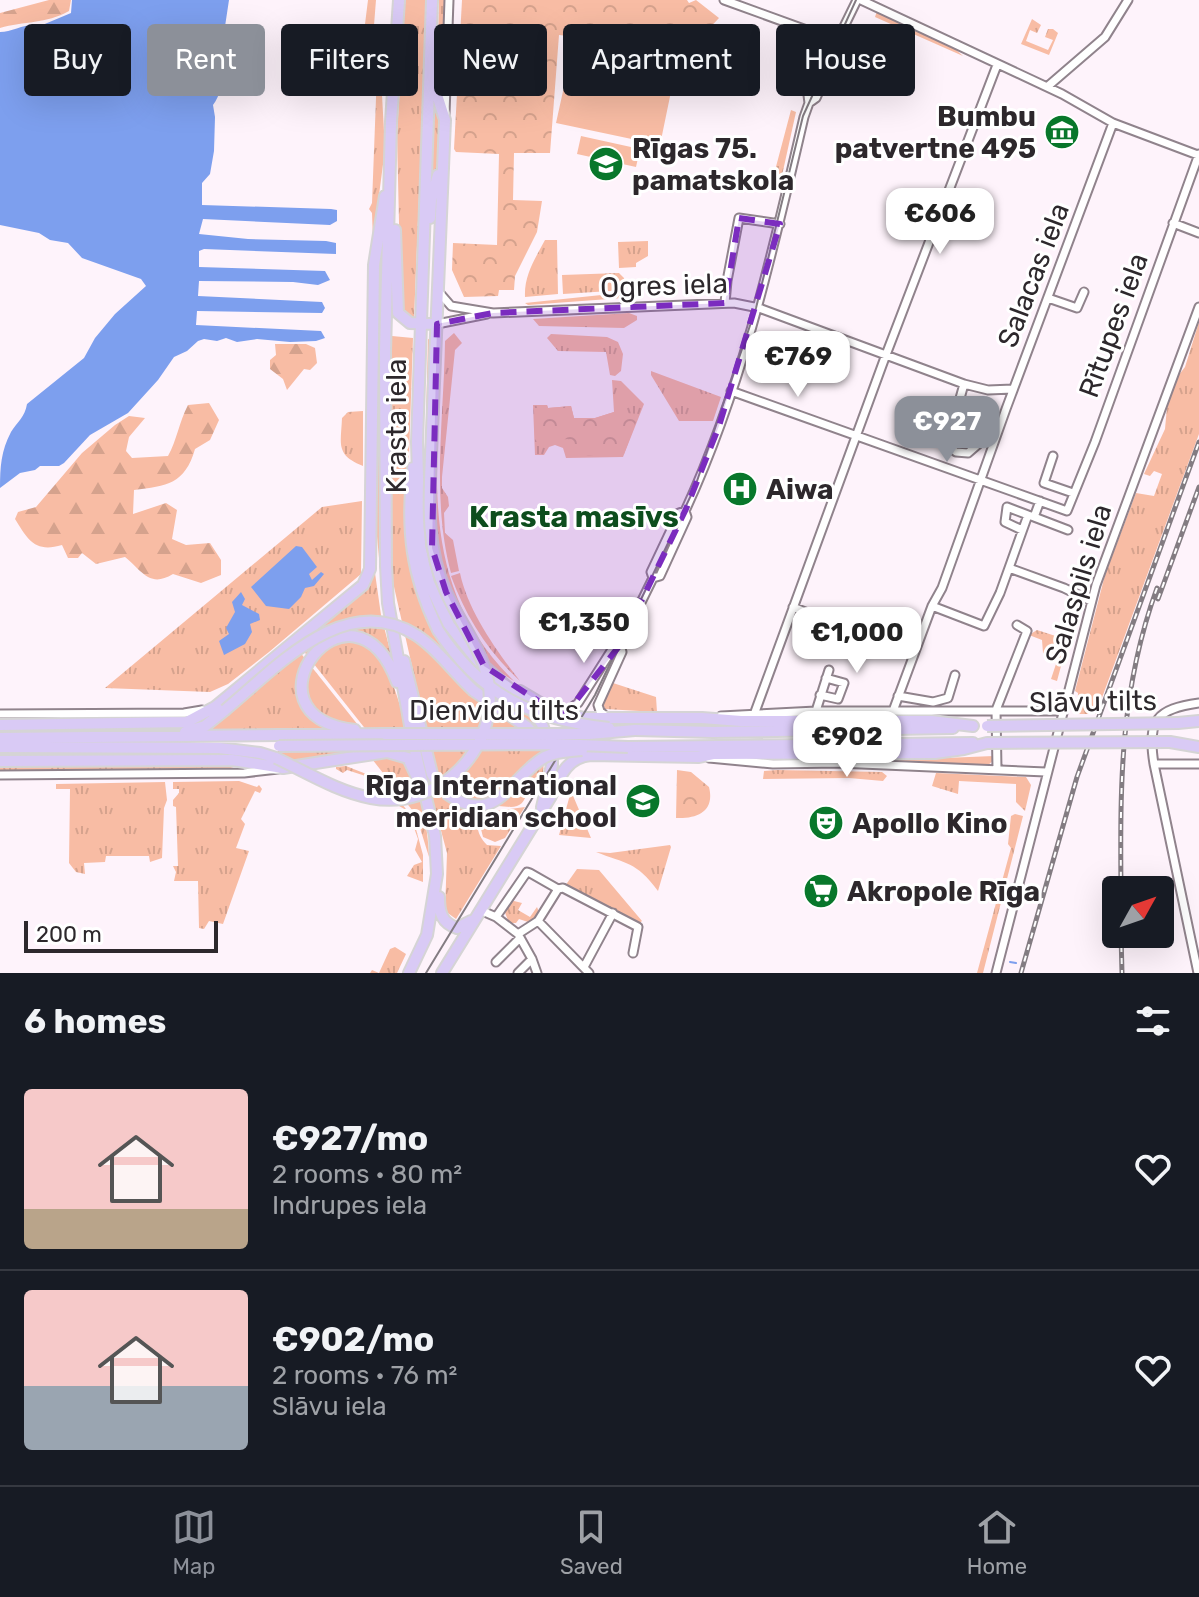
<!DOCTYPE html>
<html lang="en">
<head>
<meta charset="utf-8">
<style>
	:root { --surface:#171b24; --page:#242831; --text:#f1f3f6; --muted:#9ea1a6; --line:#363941; --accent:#8c9099 }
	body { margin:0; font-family:Rubik,sans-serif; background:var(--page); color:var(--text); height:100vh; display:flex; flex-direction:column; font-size:30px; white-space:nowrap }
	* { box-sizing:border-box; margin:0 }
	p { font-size:26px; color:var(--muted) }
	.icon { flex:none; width:44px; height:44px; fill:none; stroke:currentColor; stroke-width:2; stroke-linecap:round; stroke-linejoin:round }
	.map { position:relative; height:973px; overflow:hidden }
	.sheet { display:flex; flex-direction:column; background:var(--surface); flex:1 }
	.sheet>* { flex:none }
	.top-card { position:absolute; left:24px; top:24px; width:1152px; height:72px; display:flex; gap:16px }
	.needle { width:52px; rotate:50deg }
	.buttons { position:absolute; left:1102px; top:876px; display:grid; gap:16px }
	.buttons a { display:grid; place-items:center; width:72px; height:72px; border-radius:8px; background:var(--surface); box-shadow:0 8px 32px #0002; font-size:40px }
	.scale { position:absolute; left:24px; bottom:20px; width:194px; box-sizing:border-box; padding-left:8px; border:4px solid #2d282c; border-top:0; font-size:22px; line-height:28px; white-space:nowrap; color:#2d282c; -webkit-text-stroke:6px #fff; paint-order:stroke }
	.price { position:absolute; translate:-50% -68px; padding:0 18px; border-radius:16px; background:#fff; color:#222; font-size:26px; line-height:52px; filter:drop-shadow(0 2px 4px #0008) }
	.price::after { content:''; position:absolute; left:50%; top:48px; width:24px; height:18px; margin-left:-12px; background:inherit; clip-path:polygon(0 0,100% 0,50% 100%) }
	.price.selected { background:var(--accent); color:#fff }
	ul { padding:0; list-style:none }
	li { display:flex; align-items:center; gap:24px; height:200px; padding:0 24px }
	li+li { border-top:2px solid var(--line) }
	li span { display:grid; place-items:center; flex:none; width:224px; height:160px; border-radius:8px; color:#555 }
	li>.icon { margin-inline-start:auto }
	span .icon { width:96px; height:96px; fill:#fffc; stroke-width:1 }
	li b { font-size:34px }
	h2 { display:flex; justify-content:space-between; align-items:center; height:96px; padding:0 24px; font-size:34px }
	.tag { padding:0 28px; border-radius:8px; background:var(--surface); box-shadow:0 8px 32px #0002; font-size:28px; line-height:72px }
	.tag.selected { background:var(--accent); color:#fff }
	.tab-bar { display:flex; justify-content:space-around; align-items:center; height:112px; border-top:2px solid var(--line); background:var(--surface); font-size:22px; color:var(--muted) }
	.tab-bar a { display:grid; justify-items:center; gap:4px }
	.tab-bar .selected { color:var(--accent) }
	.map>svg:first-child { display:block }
	.grass { fill:url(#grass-tufts) }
	.forest { fill:url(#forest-firs) }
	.park { fill:url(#park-crowns) }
	.pitch { fill:#f8bca4 }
	.water { fill:#7d9fee }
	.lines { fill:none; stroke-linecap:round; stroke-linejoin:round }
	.stream { stroke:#7d9fee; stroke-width:2 }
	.minor-casing { stroke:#90838c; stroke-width:11 }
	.highway-casing { stroke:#d5d4d5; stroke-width:14 }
	.minor { stroke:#fff; stroke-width:7 }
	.highway { stroke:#d9caf5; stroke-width:10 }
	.tram { stroke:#837c82; stroke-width:2 }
	.rail-casing { stroke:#837c82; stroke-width:5 }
	.rail { stroke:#fff; stroke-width:2; stroke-dasharray:6; stroke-linecap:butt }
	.highway-bridge-casing { stroke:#d5d4d5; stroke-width:14; stroke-linecap:butt }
	.highway-bridge { stroke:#d9caf5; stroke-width:10 }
	.marked { fill:#7b2cbf; fill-opacity:0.2; stroke:#7b2cbf; stroke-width:6; stroke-dasharray:16 10; stroke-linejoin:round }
	.labels { text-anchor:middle; stroke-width:6; stroke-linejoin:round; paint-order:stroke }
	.poi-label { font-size:28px; font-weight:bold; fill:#2d282c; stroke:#fff; text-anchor:start }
	.street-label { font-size:28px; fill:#2d282c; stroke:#fff }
	.neighbourhood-label { font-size:30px; font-weight:bold; fill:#0d4d1d; stroke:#fff }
</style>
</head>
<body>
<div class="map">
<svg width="1199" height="973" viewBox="0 0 1199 973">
	<defs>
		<pattern id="grass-tufts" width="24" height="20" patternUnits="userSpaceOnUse" patternTransform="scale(2)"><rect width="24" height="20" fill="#f8bca4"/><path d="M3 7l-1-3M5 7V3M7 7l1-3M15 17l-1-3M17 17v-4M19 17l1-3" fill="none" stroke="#d5a28d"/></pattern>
		<pattern id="forest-firs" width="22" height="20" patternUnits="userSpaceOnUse" patternTransform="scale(2)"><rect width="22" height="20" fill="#f8bca4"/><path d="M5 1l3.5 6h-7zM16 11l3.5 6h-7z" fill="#d5a28d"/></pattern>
		<pattern id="park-crowns" width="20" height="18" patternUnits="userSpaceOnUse" patternTransform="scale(2)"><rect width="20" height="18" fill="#f8bca4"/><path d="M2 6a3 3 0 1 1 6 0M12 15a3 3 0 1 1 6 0" fill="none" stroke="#d5a28d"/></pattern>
	</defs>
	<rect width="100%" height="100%" fill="#fef3fb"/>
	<path class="grass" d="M368 0H376L371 63 364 71 356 96Z
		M405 0H427L414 319 401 309 397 135Z
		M439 0H446L442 97 437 81Z
		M877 11 954 48 963 56 875 17Z
		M1032 19 1041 25 1037 33 1030 30 1026 41 1048 50 1053 40 1045 37 1048 29H1053L1058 33 1049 55 1021 44Z
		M377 72 381 77 385 149 373 241 372 213 369 209 372 203Z
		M433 96C446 127 441 161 430 192Z
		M791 110 796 112 781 180 773 178Z
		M545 240H557L558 294 525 297C524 275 535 259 545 240Z
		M648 241V256L636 263V267L619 268 618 242Z
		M619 273 624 278 626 290 563 294 562 275Z
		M630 292 636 297 528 305 525 303Z
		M629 313 637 316V320L624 328 539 326 533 319Z
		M1199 322V434L1096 714H1077L1078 693 1075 691 1105 575 1136 493 1154 496 1162 474 1154 471 1150 476 1144 474 1165 429 1167 407 1178 376 1185 367Z
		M454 333 462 343 455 350 442 477V488L448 497 449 506 444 513 445 533 453 540 459 571 451 573C431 499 444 417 445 341Z
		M551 334 607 337 618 342 623 354 621 371 615 376 610 375 606 352 558 351 547 338Z
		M376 335H380V569L374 503Z
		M392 336 413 338 406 544 420 602 434 631 415 527 444 626 479 669 525 706 543 740 471 694C494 712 523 723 539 746 547 758 544 783 534 792 532 793 530 793 529 794 523 798 525 803 517 806 509 809 500 804 492 807 472 813 475 834 487 845L501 846 456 919 445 911 447 853 423 763 433 792 436 772 392 578Z
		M428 339 442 343C438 468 415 584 514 681 423 625 422 552 425 456 426 417 427 378 428 339Z
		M651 371 721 397 713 421H679L651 375Z
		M612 380 621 381 644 404 623 457 566 458 563 448 555 445 549 447 544 455H535L533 405H547L548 408 571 406 574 418H595L614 412Z
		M363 411V466C335 455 341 444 342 418L348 412Z
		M362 501 361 574 269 652 228 684 210 692 105 688 322 507Z
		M374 566 381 615 393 662C378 639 355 627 328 637 340 640 360 639 370 647 394 666 407 732 415 762L370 750 367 731 298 644 363 591Z
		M460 573C468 611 496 650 520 681 488 652 466 617 451 576Z
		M1037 630 1068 640 1057 681 1051 679 1057 661 1043 653 1042 640 1029 635Z
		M295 646 358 725 366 752 283 764 215 756V754L252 756 274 762 279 750 278 732 204 731 227 714 222 706Z
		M613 683 656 697 657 712 605 709 603 703Z
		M388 755C394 757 401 758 406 762 420 775 429 837 429 857L416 815 372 759Z
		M994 756V760L988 765 801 760 920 759Z
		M227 766 237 769 0 773V767Z
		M346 766 384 781 413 818 423 855V882L407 876 414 865 422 862 415 850 418 839 408 811 390 801 388 787 384 782 347 770 343 773 336 769V767Z
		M777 770 882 772 887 776 883 781 849 778 763 779 764 771Z
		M936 773 1026 777 1031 785 1025 811 1016 802V784L959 781 958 794 932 786Z
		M239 781 257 787 259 785 262 789 260 793 255 791 241 819 245 824 236 848 249 851 223 924 209 921 204 929 199 928 198 881H174L176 872 173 866H178L176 807 173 806V800L179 793V789H173V782Z
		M165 782 167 800 164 808 162 858 150 862 149 856H106L105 862 84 863 85 874 76 872 69 863 70 789H56V784Z
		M571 791 591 838 559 835Z
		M525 807 505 838 495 842 483 837 480 825 489 812Z
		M1015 814 1023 816 983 973H977L1011 848 1008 844 1011 816Z
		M670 845 671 847 658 891C636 861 626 864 596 852L610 853Z
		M577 869 599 870 642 921 638 924 565 886Z
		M514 901 522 903 518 910 530 917 537 907 539 912 531 923 519 919 516 923H509L504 910 510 902Z
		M395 947 406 954 397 973H370L372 970 379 973 390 949Z"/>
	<path class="forest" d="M49 0H71L69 11C46 24 24 21 0 28V13Z
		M275 344H306L315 348 317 363 310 370 304 369 287 390 283 379 270 369V360L276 355Z
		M209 403 219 420 210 440 195 449C185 484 167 486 134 490L133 514 166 503 177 510 172 539 186 545 210 543 221 560V575L201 583 173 574C150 588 143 572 125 557L96 564 82 553 78 558H68L62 545C35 553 28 540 15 519L18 512 36 507 82 453 115 425 129 416 145 418 129 437 126 451 132 458 168 456C177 440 179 422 188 405Z"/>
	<path class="park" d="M462 0H687L689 3 696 0 719 18 689 50 559 35 550 153H514L513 200 542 201 537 232 515 276 514 290H499L498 296 464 297 452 270 453 243 497 245 499 154 456 152 454 149Z
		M547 405 548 408 571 406 574 418H595L614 412 639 414 624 454 569 456 568 439 535 442 534 406Z
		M677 770 691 772 709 787C715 811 698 819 676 818Z"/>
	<path class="pitch" d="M571 55 674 77 660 145 556 123Z
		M581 136 640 149 636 167 577 154Z"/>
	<path class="water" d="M72 0H229L224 33 226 48 220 53C225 70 224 90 213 105L215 117 214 151 210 174 202 183V205L331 209 337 210V221L330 225 203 219 199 234 248 239 326 241 336 243V254L204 249 199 251V267L325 271 330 280 318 285 293 282 199 281 198 296 322 302 325 308 322 313 197 311 196 325 321 331 325 338 316 341 290 342 257 339 237 342 226 338 217 341 204 339 198 341 187 351 174 357 158 380 128 413 90 435 64 463 59 466H40L35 470 20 473 0 488C0 467 1 451 11 432 17 422 25 417 27 404L84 358 95 338 115 314 146 286 141 279 82 258 68 243 50 240 39 233 0 225V32C13 32 29 21 40 26L71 13Z
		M296 546 302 547 317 567 309 574 312 580 321 572 324 574 314 586 305 588 301 597 289 609 266 606 251 587Z
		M241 592 245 599 242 605 259 614 260 620 250 624 252 632 245 644 224 655 219 641 229 634 226 628 235 612 232 602Z"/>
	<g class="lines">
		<path class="stream" d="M1010 962 1016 963"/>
		<defs>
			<path id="minor" d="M724 0 837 41
				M861 0 1062 94 1113 123 1198 155
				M1047 87 1105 37 1128 0
				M809 103 816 98 839 47 837 41
				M445 114 449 0
				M1173 223 1199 233
				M438 291 451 306 493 313 734 303 759 308 964 384 988 390 1013 389
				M1048 298 1077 308 1084 292
				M725 303 727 281 739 218 780 224
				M437 324 487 314
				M964 384 957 409 958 414 944 432 941 441 956 452 968 453 998 427
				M731 391 1067 511 1095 442 1199 154
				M1053 456 1044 483 1073 493
				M1034 517 1068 530
				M1022 530 1005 522 1007 507 1028 515
				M1009 568 1064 588 1091 601
				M653 578 660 576 687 517 685 511C743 386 773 250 804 117L809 103 808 95 831 43 837 41 857 0
				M932 606 984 626 1000 593 1028 515 1034 517 1040 501
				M793 607 828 621 840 631 913 655
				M820 695 838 699 844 683 826 678
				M898 696 933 702 948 698 955 675
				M816 711 829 670
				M893 711 932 606 942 588 1006 409 1113 123
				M755 712 884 360 997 65
				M564 713 578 703 613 648 620 645
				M0 714 184 713 202 710
				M721 716 816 711H1063
				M607 718 600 711 598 705 622 652 620 645 653 578 651 572 679 513 685 511
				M709 758 773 764 838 763 1046 772
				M1154 764H1199
				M997 769 996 710 1027 631 1017 625
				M0 775 244 773 278 769
				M480 910 496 917 518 934 538 921 589 973
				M496 917 527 872 530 873 558 889 563 888 638 927 633 953
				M538 921 558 889
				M518 934 532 959 537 973
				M496 962 520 938
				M584 967 613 913
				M518 973 532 959
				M996 973 1096 585 1199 307
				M1198 973 1154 764C1147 720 1156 709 1199 703"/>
			<path id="highway" d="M399 0 391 122 385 352 386 566 388 603 413 742 435 836 437 874 427 935 409 973
				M432 0 417 442 420 546 429 583 449 625 477 660 531 708 542 724 552 756V765L542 807
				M430 218 431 200 438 175
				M395 230 398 313 410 323 437 324
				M431 455 445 120 432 79
				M413 468C406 529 411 574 438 630
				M404 661 432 774 442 790
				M474 691 527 727 538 739
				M520 691 552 710 584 718H702L741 721H931L973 726
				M1178 723 1199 721
				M0 725 187 722 215 707 363 585 370 569 374 265 385 196
				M355 730C233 716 352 561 397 682
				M635 730 713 732 953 728
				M185 732 205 726 225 710
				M0 738 385 734
				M1170 742 1199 747
				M0 747 219 748 260 753 276 758
				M628 747 973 743
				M0 761 232 760 283 768 387 752 408 758 416 775
				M439 897C439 913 442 923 457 928L471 921
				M442 973 551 796C560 776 567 757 591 755L699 757 713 754 935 753 964 749 987 743"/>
		</defs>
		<use href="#minor" class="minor-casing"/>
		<use href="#highway" class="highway-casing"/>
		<use href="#minor" class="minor"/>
		<use href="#highway" class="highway"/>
		<path class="tram" d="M426 973 595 695 695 487 756 308 803 116 856 0"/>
		<defs>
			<path id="rail" d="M1158 599 1199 487
				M1121 890C1120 783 1120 690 1157 588
				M1121 934 1122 973
				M1021 973 1077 777 1199 442"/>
		</defs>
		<use href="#rail" class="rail-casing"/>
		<use href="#rail" class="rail"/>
		<defs>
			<path id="highway-bridge" d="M438 630C480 695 534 720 609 728
				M225 710C276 668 344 590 416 635 438 649 454 673 474 691
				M987 726 1178 723
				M385 734H589L635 730
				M987 743 1170 742
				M279 746 555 744 628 747
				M276 758C306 772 338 792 371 798 436 811 497 752 489 686 484 651 460 624 446 592 426 548 429 502 431 455
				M446 793C497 830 510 776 545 757 556 751 570 751 582 750"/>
		</defs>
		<use href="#highway-bridge" class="highway-bridge-casing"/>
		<use href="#highway-bridge" class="highway-bridge"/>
	</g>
	<path class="marked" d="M739 218 780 224 719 426 686 509 620 645 568 711 552 710 484 666 446 592 432 548 437 324 493 313 725 303Z"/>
	<defs>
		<symbol id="museum-disc" viewBox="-11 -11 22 22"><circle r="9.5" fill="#08772b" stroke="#fff"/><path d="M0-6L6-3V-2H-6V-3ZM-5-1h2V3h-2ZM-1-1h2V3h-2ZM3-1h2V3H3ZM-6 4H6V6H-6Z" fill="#fff"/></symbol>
		<symbol id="school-disc" viewBox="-11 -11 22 22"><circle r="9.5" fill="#08772b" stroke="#fff"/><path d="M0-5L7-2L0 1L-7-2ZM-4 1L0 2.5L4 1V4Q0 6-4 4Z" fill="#fff"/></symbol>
		<symbol id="hospital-disc" viewBox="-11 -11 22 22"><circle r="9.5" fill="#08772b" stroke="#fff"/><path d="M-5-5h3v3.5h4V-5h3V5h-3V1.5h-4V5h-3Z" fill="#fff"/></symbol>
		<symbol id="theatre-disc" viewBox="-11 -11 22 22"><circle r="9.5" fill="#08772b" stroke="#fff"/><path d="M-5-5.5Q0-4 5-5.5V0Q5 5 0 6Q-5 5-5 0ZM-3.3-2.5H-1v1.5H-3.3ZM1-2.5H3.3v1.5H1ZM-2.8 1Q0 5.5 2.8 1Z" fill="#fff"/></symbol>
		<symbol id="supermarket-disc" viewBox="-11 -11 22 22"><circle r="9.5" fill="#08772b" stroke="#fff"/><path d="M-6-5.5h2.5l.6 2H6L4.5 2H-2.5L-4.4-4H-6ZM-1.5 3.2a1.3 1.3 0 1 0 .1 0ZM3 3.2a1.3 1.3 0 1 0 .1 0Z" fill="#fff"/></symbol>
	</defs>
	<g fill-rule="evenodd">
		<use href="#museum-disc" x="1042" y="112" width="40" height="40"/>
		<use href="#school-disc" x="586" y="144" width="40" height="40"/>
		<use href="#hospital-disc" x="720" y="469" width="40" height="40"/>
		<use href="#school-disc" x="623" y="781" width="40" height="40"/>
		<use href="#theatre-disc" x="806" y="803" width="40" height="40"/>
		<use href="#supermarket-disc" x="801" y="871" width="40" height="40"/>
	</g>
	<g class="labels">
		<g class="poi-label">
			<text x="1036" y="126" text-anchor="end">Bumbu<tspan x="1036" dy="32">patvertne 495</tspan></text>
			<text x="632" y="158">Rīgas 75.<tspan x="632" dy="32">pamatskola</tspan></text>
			<text x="766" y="499">Aiwa</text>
			<text x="617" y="795" text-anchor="end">Rīga International<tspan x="617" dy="32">meridian school</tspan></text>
			<text x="852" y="833">Apollo Kino</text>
			<text x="847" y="901">Akropole Rīga</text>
		</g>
		<g class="street-label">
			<text transform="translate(1033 275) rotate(-69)" y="10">Salacas iela</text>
			<text transform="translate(664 285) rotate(-2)" y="10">Ogres iela</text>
			<text transform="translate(1113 325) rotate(-70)" y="10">Rītupes iela</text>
			<text transform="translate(396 426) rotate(-90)" y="10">Krasta iela</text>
			<text transform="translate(1078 584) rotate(-73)" y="10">Salaspils iela</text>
			<text transform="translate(1093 701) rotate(-1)" y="10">Slāvu tilts</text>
			<text x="494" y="720">Dienvidu tilts</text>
		</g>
		<g class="neighbourhood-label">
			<text x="574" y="527">Krasta masīvs</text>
		</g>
	</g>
</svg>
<div class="buttons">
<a><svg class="needle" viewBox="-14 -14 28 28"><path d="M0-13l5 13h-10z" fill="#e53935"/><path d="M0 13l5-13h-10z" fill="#9ea1a6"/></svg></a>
</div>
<div class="scale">200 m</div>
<b class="price" style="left:940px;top:256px">€606</b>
<b class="price" style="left:798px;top:399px">€769</b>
<b class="price selected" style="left:947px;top:464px">€927</b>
<b class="price" style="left:584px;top:665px">€1,350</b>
<b class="price" style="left:857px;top:675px">€1,000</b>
<b class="price" style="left:847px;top:779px">€902</b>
<div class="top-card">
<a class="tag">Buy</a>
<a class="tag selected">Rent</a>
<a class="tag">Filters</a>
<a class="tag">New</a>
<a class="tag">Apartment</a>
<a class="tag">House</a>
</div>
</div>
<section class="sheet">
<h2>6 homes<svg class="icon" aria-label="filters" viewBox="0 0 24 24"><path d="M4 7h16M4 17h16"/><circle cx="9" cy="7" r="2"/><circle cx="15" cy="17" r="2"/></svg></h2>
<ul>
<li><span style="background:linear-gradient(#f6c9c9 75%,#b9a48a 0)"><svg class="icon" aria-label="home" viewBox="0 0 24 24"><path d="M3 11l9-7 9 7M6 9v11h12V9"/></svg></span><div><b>€927/mo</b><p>2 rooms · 80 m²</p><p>Indrupes iela</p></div><svg class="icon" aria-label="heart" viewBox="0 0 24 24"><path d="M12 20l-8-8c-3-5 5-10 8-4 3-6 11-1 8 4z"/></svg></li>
<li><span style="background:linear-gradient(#f6c9c9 60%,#9aa5b1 0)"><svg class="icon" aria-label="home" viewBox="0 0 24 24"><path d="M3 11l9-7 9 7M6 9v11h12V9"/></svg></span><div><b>€902/mo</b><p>2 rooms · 76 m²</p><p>Slāvu iela</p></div><svg class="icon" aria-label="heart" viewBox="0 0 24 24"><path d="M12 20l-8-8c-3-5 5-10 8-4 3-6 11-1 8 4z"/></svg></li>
</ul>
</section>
<nav class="tab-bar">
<a class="selected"><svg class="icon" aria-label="map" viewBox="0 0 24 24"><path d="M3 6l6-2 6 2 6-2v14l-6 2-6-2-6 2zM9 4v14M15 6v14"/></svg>Map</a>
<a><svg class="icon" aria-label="saved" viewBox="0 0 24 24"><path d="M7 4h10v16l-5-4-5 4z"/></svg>Saved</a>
<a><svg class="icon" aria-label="home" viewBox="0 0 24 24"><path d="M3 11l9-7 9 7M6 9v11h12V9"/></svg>Home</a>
</nav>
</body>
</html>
